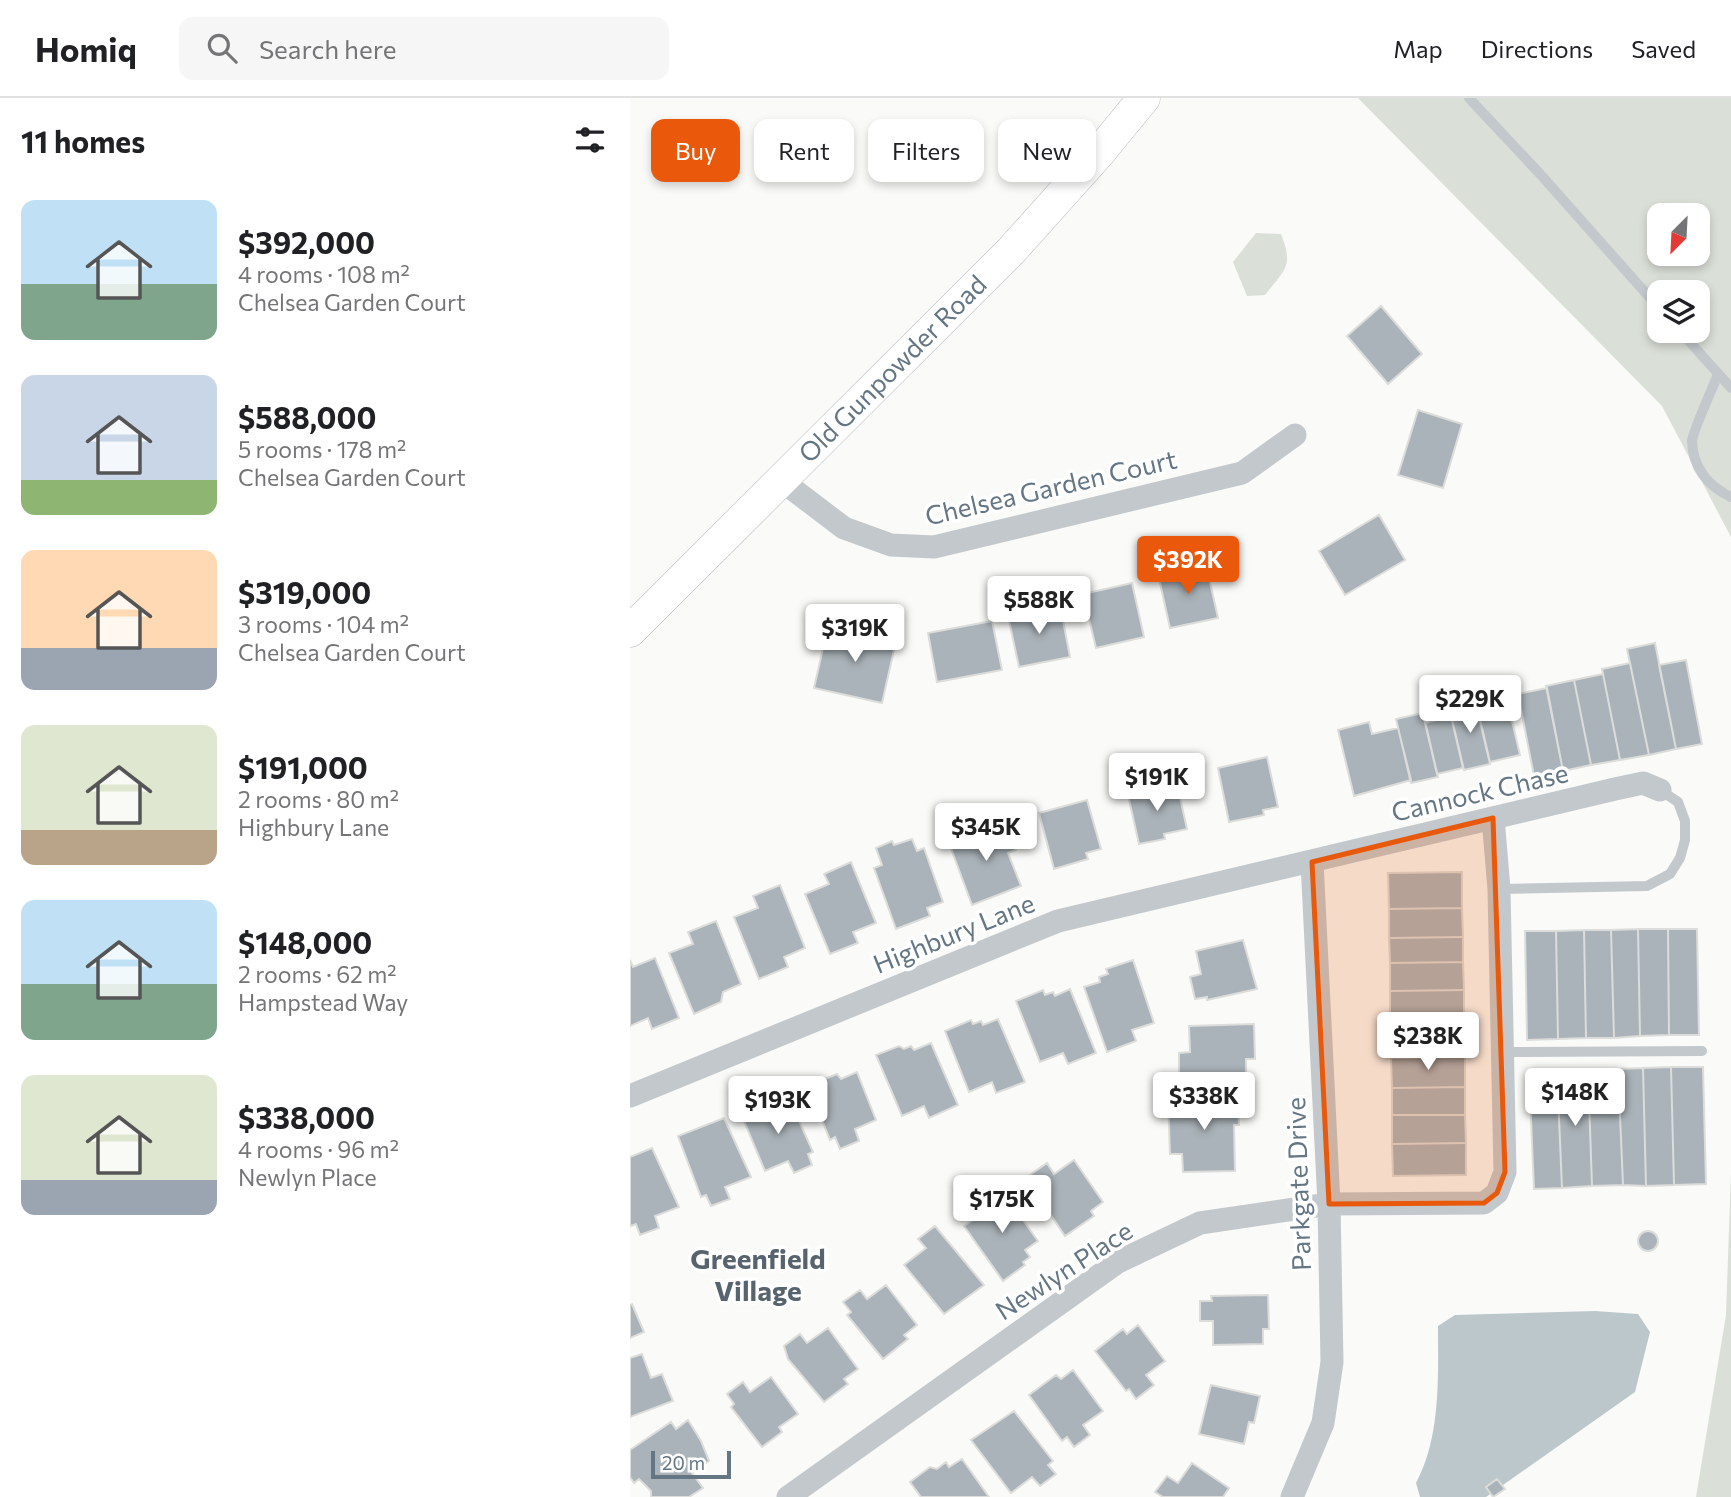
<!DOCTYPE html>
<html lang="en">
<head>
<meta charset="utf-8">
<style>
	:root { --surface:#fff; --page:#f6f6f6; --text:#202124; --muted:#757577; --line:#e0e0e0; --accent:#ea580c }
	body { margin:0; font-family:Commissioner,sans-serif; background:var(--page); color:var(--text); height:100vh; display:flex; flex-direction:column; font-size:26px; white-space:nowrap }
	* { box-sizing:border-box; margin:0 }
	p { font-size:23px; color:var(--muted) }
	.icon { flex:none; width:38px; height:38px; fill:none; stroke:currentColor; stroke-width:2; stroke-linecap:round; stroke-linejoin:round }
	.map { position:relative; flex:1; overflow:hidden }
	.panel { display:flex; flex-direction:column; background:var(--surface); width:630px }
	.panel>* { flex:none }
	.hud { position:absolute; left:21px; top:21px; width:665px; height:63px; display:flex; gap:14px }
	.needle { width:46px; rotate:204deg }
	.controls { position:absolute; left:1017px; top:105px; display:grid; gap:14px }
	.controls a { display:grid; place-items:center; width:63px; height:63px; border-radius:14px; background:var(--surface); box-shadow:0 4px 10px #0003; font-size:35px }
	.scale { position:absolute; left:21px; bottom:18px; width:80px; box-sizing:border-box; padding-left:7px; border:4px solid #647683; border-top:0; font-size:19px; line-height:24px; white-space:nowrap; color:#647683; -webkit-text-stroke:5px #fff; paint-order:stroke }
	.price { position:absolute; translate:-50% -60px; padding:0 16px; border-radius:7px; background:#fff; color:#222; font-size:23px; line-height:46px; filter:drop-shadow(0 2px 4px #0008) }
	.price::after { content:''; position:absolute; left:50%; top:42px; width:21px; height:16px; margin-left:-10px; background:inherit; clip-path:polygon(0 0,100% 0,50% 100%) }
	.price.selected { background:var(--accent); color:#fff }
	ul { padding:0; list-style:none }
	li { display:flex; align-items:center; gap:21px; height:175px; padding:0 21px }
	li span { display:grid; place-items:center; flex:none; width:196px; height:140px; border-radius:14px; color:#555 }
	li>.icon { margin-inline-start:auto }
	span .icon { width:84px; height:84px; fill:#fffc; stroke-width:1 }
	li b { font-size:30px }
	h2 { display:flex; justify-content:space-between; align-items:center; height:84px; padding:0 21px; font-size:30px }
	.pill { padding:0 24px; border-radius:14px; background:var(--surface); box-shadow:0 4px 10px #0003; font-size:24px; line-height:63px }
	.pill.selected { background:var(--accent); color:#fff }
	header { display:flex; align-items:center; gap:42px; box-sizing:border-box; height:98px; padding:0 35px; background:var(--surface); border-bottom:2px solid var(--line) }
	header strong { font-size:33px }
	nav { display:flex; gap:38px; margin-inline-start:auto; font-size:24px }
	.search { width:490px; height:63px; background:var(--page); display:flex; align-items:center; gap:18px; box-sizing:border-box; padding:0 24px; border-radius:14px; color:var(--muted); font-size:26px }
	main { display:flex; flex:1; min-height:0 }
	.map>svg:first-child { display:block }
	.green { fill:#dadfd7; fill-rule:evenodd }
	.water { fill:#bbc7cb }
	.building { fill:#aab3b9; stroke:#dcdcda; stroke-width:2 }
	.lines { fill:none; stroke-linecap:round; stroke-linejoin:round }
	.secondary-casing { stroke:#b3babf; stroke-width:33 }
	.lane { stroke:#c3c8cc; stroke-width:10 }
	.street { stroke:#c3c8cc; stroke-width:23 }
	.secondary { stroke:#fff; stroke-width:32 }
	.marked { fill:#e8590c; fill-opacity:0.2; stroke:#e8590c; stroke-width:5; stroke-linejoin:round }
	.labels { text-anchor:middle; stroke-width:7; stroke-linejoin:round; paint-order:stroke }
	.street-label { font-size:26px; fill:#647683; stroke:#fff }
	.neighbourhood-label { font-size:28px; font-weight:bold; fill:#57646e; stroke:#fff }
</style>
</head>
<body>
<header>
<strong>Homiq</strong>
<div class="search"><svg class="icon" aria-label="search" viewBox="0 0 24 24"><circle cx="10" cy="10" r="6"/><path d="M15 15l6 6"/></svg>Search here</div>
<nav><a>Map</a><a>Directions</a><a>Saved</a></nav>
</header>
<main>
<section class="panel">
<h2>11 homes<svg class="icon" aria-label="filters" viewBox="0 0 24 24"><path d="M4 7h16M4 17h16"/><circle cx="9" cy="7" r="2"/><circle cx="15" cy="17" r="2"/></svg></h2>
<ul>
<li><span style="background:linear-gradient(#bfe0f5 60%,#7fa58c 0)"><svg class="icon" aria-label="home" viewBox="0 0 24 24"><path d="M3 11l9-7 9 7M6 9v11h12V9"/></svg></span><div><b>$392,000</b><p>4 rooms · 108 m²</p><p>Chelsea Garden Court</p></div></li>
<li><span style="background:linear-gradient(#c9d6e8 75%,#8fb573 0)"><svg class="icon" aria-label="home" viewBox="0 0 24 24"><path d="M3 11l9-7 9 7M6 9v11h12V9"/></svg></span><div><b>$588,000</b><p>5 rooms · 178 m²</p><p>Chelsea Garden Court</p></div></li>
<li><span style="background:linear-gradient(#ffd9b3 70%,#9aa5b1 0)"><svg class="icon" aria-label="home" viewBox="0 0 24 24"><path d="M3 11l9-7 9 7M6 9v11h12V9"/></svg></span><div><b>$319,000</b><p>3 rooms · 104 m²</p><p>Chelsea Garden Court</p></div></li>
<li><span style="background:linear-gradient(#dfe7d0 75%,#b9a48a 0)"><svg class="icon" aria-label="home" viewBox="0 0 24 24"><path d="M3 11l9-7 9 7M6 9v11h12V9"/></svg></span><div><b>$191,000</b><p>2 rooms · 80 m²</p><p>Highbury Lane</p></div></li>
<li><span style="background:linear-gradient(#bfe0f5 60%,#7fa58c 0)"><svg class="icon" aria-label="home" viewBox="0 0 24 24"><path d="M3 11l9-7 9 7M6 9v11h12V9"/></svg></span><div><b>$148,000</b><p>2 rooms · 62 m²</p><p>Hampstead Way</p></div></li>
<li><span style="background:linear-gradient(#dfe7d0 75%,#9aa5b1 0)"><svg class="icon" aria-label="home" viewBox="0 0 24 24"><path d="M3 11l9-7 9 7M6 9v11h12V9"/></svg></span><div><b>$338,000</b><p>4 rooms · 96 m²</p><p>Newlyn Place</p></div></li>
</ul>
</section>
<div class="map">
<svg width="1101" height="1399" viewBox="0 0 1101 1399">
	<rect width="100%" height="100%" fill="#fafaf8"/>
	<path class="green" d="M728 0H1101V439L1032 308ZM1029 117H1068V156H1029ZM1029 194H1068V233H1029Z
		M626 135 651 136C664 169 655 171 635 197L617 198 603 164Z
		M1101 1075V1399H1066L1096 1217Z"/>
	<path class="water" d="M965 1213 1008 1216 1020 1234 1005 1294 856 1399H790L786 1385C811 1338 808 1280 808 1228L825 1217Z"/>
	<path class="building" d="M751 208 792 256 758 286 717 238Z
		M788 312 832 326 813 390 768 377Z
		M749 417 775 462 715 497 689 453Z
		M576 466 588 520 540 530 528 476Z
		M502 485 514 539 466 550 453 496Z
		M430 507 440 559 389 569 378 518Z
		M362 523 372 572 307 584 298 535Z
		M198 528 266 543 252 605 184 590Z
		M1025 545 1046 651 1019 657 997 551Z
		M1056 562 1072 646 1046 651 1029 567Z
		M1000 565 1019 657 990 662 972 571Z
		M973 576 990 662 961 667 944 582Z
		M944 582 961 667 933 673 916 588Z
		M917 590 933 673 904 678 888 596Z
		M875 593 890 657 860 664 845 600Z
		M845 602 860 666 834 672 819 609Z
		M793 615 808 679 781 685 766 621Z
		M821 618 833 670 807 676 795 625Z
		M739 624 742 636 768 630 781 682 724 698 708 632Z
		M637 659 648 709 633 712 634 717 599 724 588 670Z
		M547 686 557 731 534 736 535 741 509 746 498 697Z
		M457 702 471 751 456 755 458 761 424 771 409 715Z
		M375 724 386 752 378 755 391 788 342 807 319 745Z
		M282 741 287 753 294 750 313 804 297 810 300 818 266 831 244 770 252 767 246 750 262 743 264 747Z
		M221 764 246 825 223 834 228 845 200 856 175 796 199 786 194 776Z
		M832 774V810L759 811 758 775Z
		M150 787 175 850 154 859 158 869 129 881 104 819 128 810 123 798Z
		M832 810 833 839 759 840V811Z
		M86 823 111 886 93 894 91 904 64 916 39 855 63 846 58 834Z
		M1008 831H1038L1039 937 1010 938Z
		M1008 831 1010 938 984 940 981 832Z
		M1038 831H1067L1069 937H1039Z
		M954 832H981L984 940H956Z
		M954 832 956 940 928 941 926 833Z
		M895 833H926L928 941 897 942Z
		M833 839V864L760 865 759 840Z
		M613 842 627 891 577 902V899L565 901 560 879 571 876 566 853Z
		M25 860 49 920 22 931 18 920 0 928V862L3 869Z
		M503 862 524 925 502 932 506 943 477 954 454 889 470 884 469 879 478 876 476 871Z
		M833 864 834 892 760 893V865Z
		M440 891 466 955 438 966 433 955 410 964 386 903 413 892 415 897 423 894 425 898Z
		M834 892V925L760 926V893Z
		M368 921 395 984 366 995 362 984 339 994 315 933 341 922 343 926 351 923 353 927Z
		M834 925 835 959 761 960 760 926Z
		M624 926 625 961H616V978L561 980V975H549V955L560 954 559 928Z
		M301 945 328 1007 299 1020 294 1008 272 1018 246 957 269 948 274 951 281 948 284 952Z
		M835 959V989L762 990 761 960Z
		M1041 969 1044 1087 1016 1088 1013 970Z
		M1041 969H1073L1076 1086 1044 1087Z
		M1013 970 1016 1088 993 1087 988 971Z
		M988 971 993 1087 962 1088 958 972Z
		M958 972 962 1088 932 1090 927 973Z
		M927 973 932 1090 904 1091 899 974Z
		M227 974 246 1022 225 1031 229 1043 210 1051 205 1039 200 1042 178 988 207 976 211 981Z
		M835 989V1017H762V990Z
		M608 998 609 1027H604L605 1073 553 1074 552 1056H540L538 1000Z
		M138 1003 145 1010 160 1003 183 1054 178 1056 182 1067 164 1075 158 1063 135 1073 111 1016Z
		M762 1017H835L836 1045 762 1046Z
		M94 1020 121 1079 95 1089 100 1101 81 1108 76 1097 71 1099 48 1038Z
		M836 1045V1077L763 1078 762 1046Z
		M22 1050 49 1109 25 1118 29 1130 10 1137 6 1126 1 1128 0 1126V1059Z
		M444 1062 473 1104 461 1113 464 1118 435 1138 403 1091 407 1087 400 1077 417 1065 424 1076Z
		M365 1091 371 1100 375 1097 408 1143 395 1152 400 1159 393 1164 395 1167 373 1183 334 1128 356 1113 348 1103Z
		M305 1128 354 1187 314 1216 274 1167 296 1150 288 1141Z
		M1008 1143a10 10 0 1 1 20 0a10 10 0 1 1-20 0Z
		M256 1187 287 1227 274 1237 278 1241 253 1261 217 1217 221 1214 213 1204 230 1192 237 1201Z
		M638 1197 639 1231H633V1246L583 1247V1223H570V1203H582L581 1198Z
		M2 1206 14 1234 0 1240V1207Z
		M508 1227 535 1263 516 1277 524 1287 506 1301 499 1291 496 1293 465 1253 493 1231 497 1236Z
		M198 1230 228 1271 214 1281 218 1286 194 1304 158 1261 154 1248 170 1236 177 1245Z
		M12 1256 21 1280 32 1276 43 1303 0 1319V1260Z
		M443 1272 473 1313 453 1327 460 1337 444 1349 437 1339 432 1343 399 1297 426 1277 431 1281Z
		M141 1279 168 1316 149 1329 152 1334 132 1349 101 1309 104 1306 97 1296 113 1284 120 1294Z
		M581 1287 630 1298 624 1325 619 1324 614 1346 569 1336Z
		M384 1313 423 1363 418 1367 426 1376 410 1388 402 1379 381 1395 341 1342Z
		M58 1322 71 1343 79 1363 62 1375 73 1390 59 1399H21V1393L9 1381 4 1385 0 1379V1352L41 1324 46 1331Z
		M332 1361 359 1399H291L280 1384 300 1369 307 1371 316 1364 319 1369Z
		M562 1365 599 1390 593 1399H533L525 1394 537 1378 548 1385Z
		M867 1381 875 1391 863 1399 856 1389Z"/>
	<g class="lines">
		<defs>
			<g id="secondary">
				<path id="s1" d="M0 533 381 153 468 56 514 0"/>
			</g>
		</defs>
		<use href="#secondary" class="secondary-casing"/>
		<path class="lane" d="M839 0 911 77 1029 210
			M1050 233 1101 290
			M1088 276C1084 287 1062 335 1062 343 1063 370 1078 388 1101 399
			M869 791 1017 788 1040 776 1050 760 1055 742V723L1048 704 1030 692
			M873 954 1072 953"/>
		<path class="street" d="M152 383 214 430 261 447 304 449 612 375 665 337
			M0 998 428 823 985 691 1013 685 1030 692
			M158 1399 488 1164 570 1125 699 1106 854 1105 867 1095 875 1074 869 791 863 720
			M662 1399 693 1325 702 1264 699 1106 682 764"/>
		<use href="#secondary" class="secondary"/>
	</g>
	<path class="marked" d="M863 720 875 1074 867 1095 854 1105 699 1106 682 764Z"/>
	<g class="labels">
		<g class="street-label">
			<text dy="9" stroke="none"><textPath href="#s1" startOffset="371">Old Gunpowder Road</textPath></text>
			<text transform="translate(421 390) rotate(-13)" y="9">Chelsea Garden Court</text>
			<text transform="translate(850 695) rotate(-13)" y="9">Cannock Chase</text>
			<text transform="translate(324 836) rotate(-22)" y="9">Highbury Lane</text>
			<text transform="translate(669 1086) rotate(-92)" y="9">Parkgate Drive</text>
			<text transform="translate(434 1173) rotate(-33)" y="9">Newlyn Place</text>
		</g>
		<g class="neighbourhood-label">
			<text x="128" y="1171">Greenfield<tspan x="128" dy="32">Village</tspan></text>
		</g>
	</g>
</svg>
<div class="controls">
<a><svg class="needle" viewBox="-14 -14 28 28"><path d="M0-13l5 13h-10z" fill="#e53935"/><path d="M0 13l5-13h-10z" fill="#757577"/></svg></a>
<a><svg class="icon" aria-label="layers" viewBox="0 0 24 24"><path d="M12 4l9 5-9 5-9-5zM3 14l9 5 9-5"/></svg></a>
</div>
<div class="scale">20 m</div>
<b class="price selected" style="left:558px;top:498px">$392K</b>
<b class="price" style="left:409px;top:538px">$588K</b>
<b class="price" style="left:225px;top:566px">$319K</b>
<b class="price" style="left:840px;top:637px">$229K</b>
<b class="price" style="left:527px;top:715px">$191K</b>
<b class="price" style="left:356px;top:765px">$345K</b>
<b class="price" style="left:798px;top:974px">$238K</b>
<b class="price" style="left:945px;top:1030px">$148K</b>
<b class="price" style="left:574px;top:1034px">$338K</b>
<b class="price" style="left:148px;top:1038px">$193K</b>
<b class="price" style="left:372px;top:1137px">$175K</b>
<div class="hud">
<a class="pill selected">Buy</a>
<a class="pill">Rent</a>
<a class="pill">Filters</a>
<a class="pill">New</a>
</div>
</div>
</main>
</body>
</html>
